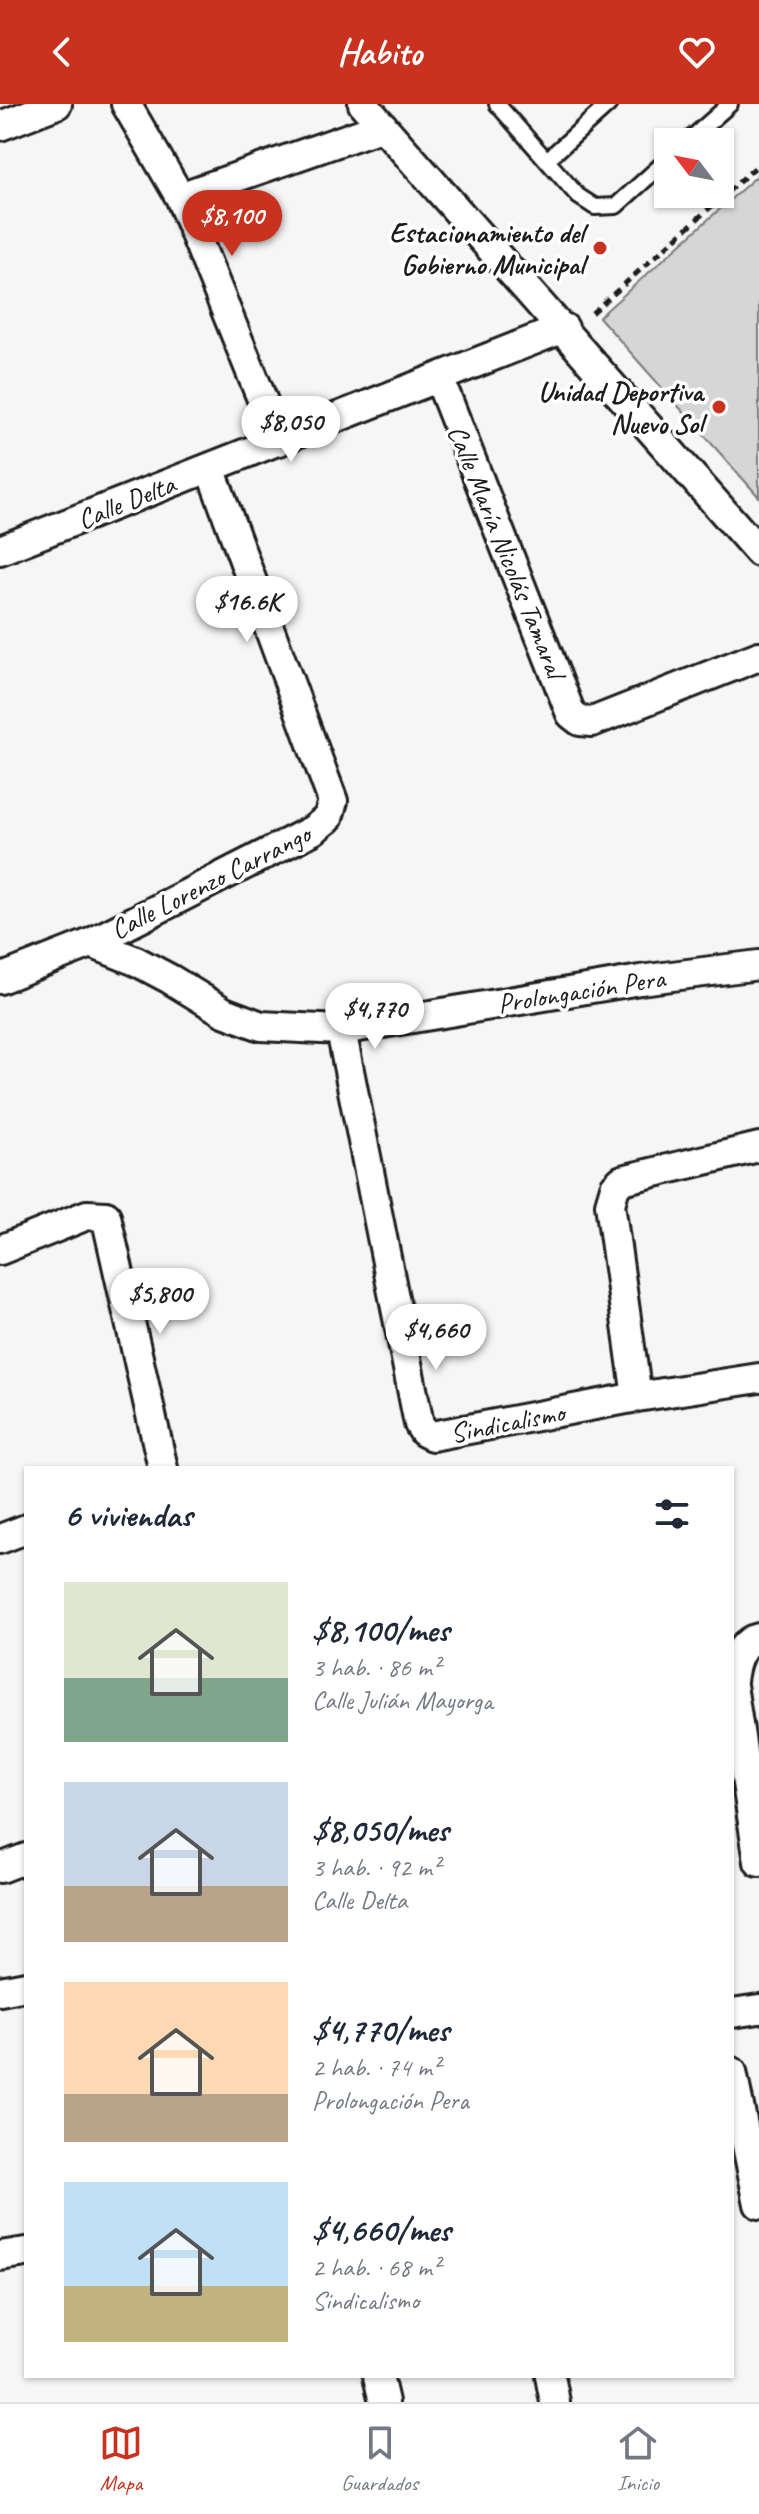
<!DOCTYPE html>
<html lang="es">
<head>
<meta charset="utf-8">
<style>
	:root { --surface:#fff; --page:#f6f6f7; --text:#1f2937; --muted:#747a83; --line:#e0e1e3; --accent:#c8321e }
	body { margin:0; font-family:Caveat,sans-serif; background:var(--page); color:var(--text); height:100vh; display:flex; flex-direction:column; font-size:30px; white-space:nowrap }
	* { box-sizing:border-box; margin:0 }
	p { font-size:26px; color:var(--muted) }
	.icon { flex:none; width:44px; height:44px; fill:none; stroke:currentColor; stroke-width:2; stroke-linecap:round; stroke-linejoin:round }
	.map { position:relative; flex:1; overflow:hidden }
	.details { position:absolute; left:24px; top:1362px; width:710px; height:912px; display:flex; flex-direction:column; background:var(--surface); border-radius:0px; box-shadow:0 2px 6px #0004 }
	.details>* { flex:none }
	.needle { width:52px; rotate:302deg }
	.controls { position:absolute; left:654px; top:24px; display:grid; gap:16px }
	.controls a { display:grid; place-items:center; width:80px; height:80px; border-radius:0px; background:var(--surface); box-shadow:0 2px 6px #0004; font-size:40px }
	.price { position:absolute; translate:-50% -68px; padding:0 18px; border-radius:28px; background:#fff; color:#222; font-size:26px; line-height:52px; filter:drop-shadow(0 2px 4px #0008) }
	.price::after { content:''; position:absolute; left:50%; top:48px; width:24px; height:18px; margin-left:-12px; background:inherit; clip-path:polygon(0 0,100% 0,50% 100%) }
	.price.active { background:var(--accent); color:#fff }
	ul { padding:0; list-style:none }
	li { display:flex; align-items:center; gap:24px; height:200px; padding:0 40px }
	li span { display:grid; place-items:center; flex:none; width:224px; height:160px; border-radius:0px; color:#555 }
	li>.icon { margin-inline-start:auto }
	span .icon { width:96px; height:96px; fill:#fffc; stroke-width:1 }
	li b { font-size:34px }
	h2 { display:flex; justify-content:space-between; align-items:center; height:96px; padding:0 40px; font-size:34px }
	header { display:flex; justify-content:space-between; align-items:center; height:104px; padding:0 40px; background:var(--accent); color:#fff; font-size:36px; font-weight:600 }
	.dock { display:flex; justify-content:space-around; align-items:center; height:112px; border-top:2px solid var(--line); background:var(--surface); font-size:22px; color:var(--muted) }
	.dock a { display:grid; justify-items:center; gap:4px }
	.dock .active { color:var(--accent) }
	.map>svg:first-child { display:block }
	.green { fill:#d6d6d6; stroke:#797979; stroke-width:2 }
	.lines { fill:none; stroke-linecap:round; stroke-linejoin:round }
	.lane-casing { stroke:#1c1c1c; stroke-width:20 }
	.street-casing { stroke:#1c1c1c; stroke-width:34 }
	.path { stroke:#1c1c1c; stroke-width:5; stroke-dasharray:8 6; stroke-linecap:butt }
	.lane { stroke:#fff; stroke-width:14 }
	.street { stroke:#fff; stroke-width:28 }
	.poi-dot { fill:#c8321e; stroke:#fff; stroke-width:3 }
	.labels { text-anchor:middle; stroke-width:7; stroke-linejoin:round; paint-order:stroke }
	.poi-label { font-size:28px; font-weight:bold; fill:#1c1c1c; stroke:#fff; text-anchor:end }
	.street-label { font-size:28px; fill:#1c1c1c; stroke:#fff }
</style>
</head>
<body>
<header><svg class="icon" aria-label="back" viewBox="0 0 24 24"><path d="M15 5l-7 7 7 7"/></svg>Habito<svg class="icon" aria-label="heart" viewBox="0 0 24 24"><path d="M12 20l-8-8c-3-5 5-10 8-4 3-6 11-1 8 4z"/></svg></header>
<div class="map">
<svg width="759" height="2298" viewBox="0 0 759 2298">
	<rect width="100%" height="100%" fill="#f6f6f6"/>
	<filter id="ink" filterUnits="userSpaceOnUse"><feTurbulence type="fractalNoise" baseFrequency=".0125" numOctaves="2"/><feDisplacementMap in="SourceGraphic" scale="16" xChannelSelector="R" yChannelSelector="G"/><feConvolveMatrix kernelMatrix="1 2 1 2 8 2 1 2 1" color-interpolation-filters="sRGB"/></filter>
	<g filter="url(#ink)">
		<path class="green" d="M759 70V393L599 213Z"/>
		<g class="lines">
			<defs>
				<path id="lane" d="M497 0 578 92 595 103 616 102 668 55
					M687 38 730 0
					M547 56 609 0"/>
				<path id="street" d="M126 0 180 93 279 337
					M363 0 759 448
					M0 22 57 0
					M180 93 383 22
					M439 274 571 610 580 617 592 618 759 552
					M0 446 564 224
					M91 839 313 726 328 714 333 697 210 364
					M0 875 91 839 136 857 170 875 224 908 261 922 341 926 640 876 759 861
					M341 926 419 1320 424 1328 432 1332 637 1293 759 1274
					M0 1146 87 1111 106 1112 163 1364
					M637 1293 610 1100 615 1083 622 1076 759 1043
					M0 1435 26 1425
					M732 1577C734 1560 739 1538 759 1534
					M732 1581 759 1758
					M0 1764 26 1754
					M0 1887 26 1882
					M732 1909 759 1905
					M732 1968 759 2100
					M0 2152 26 2148
					M378 2272 384 2298
					M550 2272 555 2298"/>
			</defs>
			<use href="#lane" class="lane-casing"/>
			<use href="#street" class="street-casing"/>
			<path class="path" d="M592 209 759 60"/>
			<use href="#lane" class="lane"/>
			<use href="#street" class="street"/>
		</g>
	</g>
	<g class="poi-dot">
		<circle cx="600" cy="144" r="8"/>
		<circle cx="719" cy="303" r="8"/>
	</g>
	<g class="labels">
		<g class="poi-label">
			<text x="584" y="138">Estacionamiento del<tspan x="584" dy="32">Gobierno Municipal</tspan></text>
			<text x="703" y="297">Unidad Deportiva<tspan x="703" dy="32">Nuevo Sol</tspan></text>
		</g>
		<g class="street-label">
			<text transform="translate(126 397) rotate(-22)" y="10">Calle Delta</text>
			<text transform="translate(507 447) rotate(68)" y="10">Calle María Nicolás Tamaral</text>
			<text transform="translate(210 777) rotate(-27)" y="10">Calle Lorenzo Carrango</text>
			<text transform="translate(581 886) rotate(-9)" y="10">Prolongación Pera</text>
			<text transform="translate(507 1318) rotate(-11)" y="10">Sindicalismo</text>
		</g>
	</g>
</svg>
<div class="controls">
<a><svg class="needle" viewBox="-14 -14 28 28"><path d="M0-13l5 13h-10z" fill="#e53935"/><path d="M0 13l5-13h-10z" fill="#747a83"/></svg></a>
</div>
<b class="price active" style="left:232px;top:154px">$8,100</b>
<b class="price" style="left:291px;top:360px">$8,050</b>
<b class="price" style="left:247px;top:540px">$16.6K</b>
<b class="price" style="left:375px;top:947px">$4,770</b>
<b class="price" style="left:160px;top:1232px">$5,800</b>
<b class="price" style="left:436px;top:1268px">$4,660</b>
<section class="details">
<h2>6 viviendas<svg class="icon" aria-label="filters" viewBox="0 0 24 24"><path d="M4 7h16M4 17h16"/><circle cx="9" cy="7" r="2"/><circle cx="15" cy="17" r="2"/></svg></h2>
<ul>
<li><span style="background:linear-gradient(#dfe7d0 60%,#7fa58c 0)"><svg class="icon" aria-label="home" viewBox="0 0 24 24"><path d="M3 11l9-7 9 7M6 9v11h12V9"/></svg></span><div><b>$8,100/mes</b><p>3 hab. · 86 m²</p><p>Calle Julián Mayorga</p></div></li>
<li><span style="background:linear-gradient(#c9d6e8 65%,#b9a48a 0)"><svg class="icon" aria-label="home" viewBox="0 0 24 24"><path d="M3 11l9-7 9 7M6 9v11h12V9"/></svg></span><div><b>$8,050/mes</b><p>3 hab. · 92 m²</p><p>Calle Delta</p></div></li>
<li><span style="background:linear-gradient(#ffd9b3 70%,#b9a48a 0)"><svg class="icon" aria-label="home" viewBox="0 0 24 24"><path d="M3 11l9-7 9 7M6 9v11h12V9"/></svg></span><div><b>$4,770/mes</b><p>2 hab. · 74 m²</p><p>Prolongación Pera</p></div></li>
<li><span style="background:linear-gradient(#bfe0f5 65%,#c2b280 0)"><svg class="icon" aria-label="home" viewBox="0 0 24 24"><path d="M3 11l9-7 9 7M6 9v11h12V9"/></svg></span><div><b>$4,660/mes</b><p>2 hab. · 68 m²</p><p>Sindicalismo</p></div></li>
</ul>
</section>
</div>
<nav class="dock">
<a class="active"><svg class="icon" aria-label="map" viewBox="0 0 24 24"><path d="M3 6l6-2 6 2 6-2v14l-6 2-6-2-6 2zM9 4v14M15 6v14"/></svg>Mapa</a>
<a><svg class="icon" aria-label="saved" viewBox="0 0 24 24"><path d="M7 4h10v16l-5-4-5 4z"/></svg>Guardados</a>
<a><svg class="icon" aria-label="home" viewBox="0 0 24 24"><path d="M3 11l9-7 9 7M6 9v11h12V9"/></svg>Inicio</a>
</nav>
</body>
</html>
